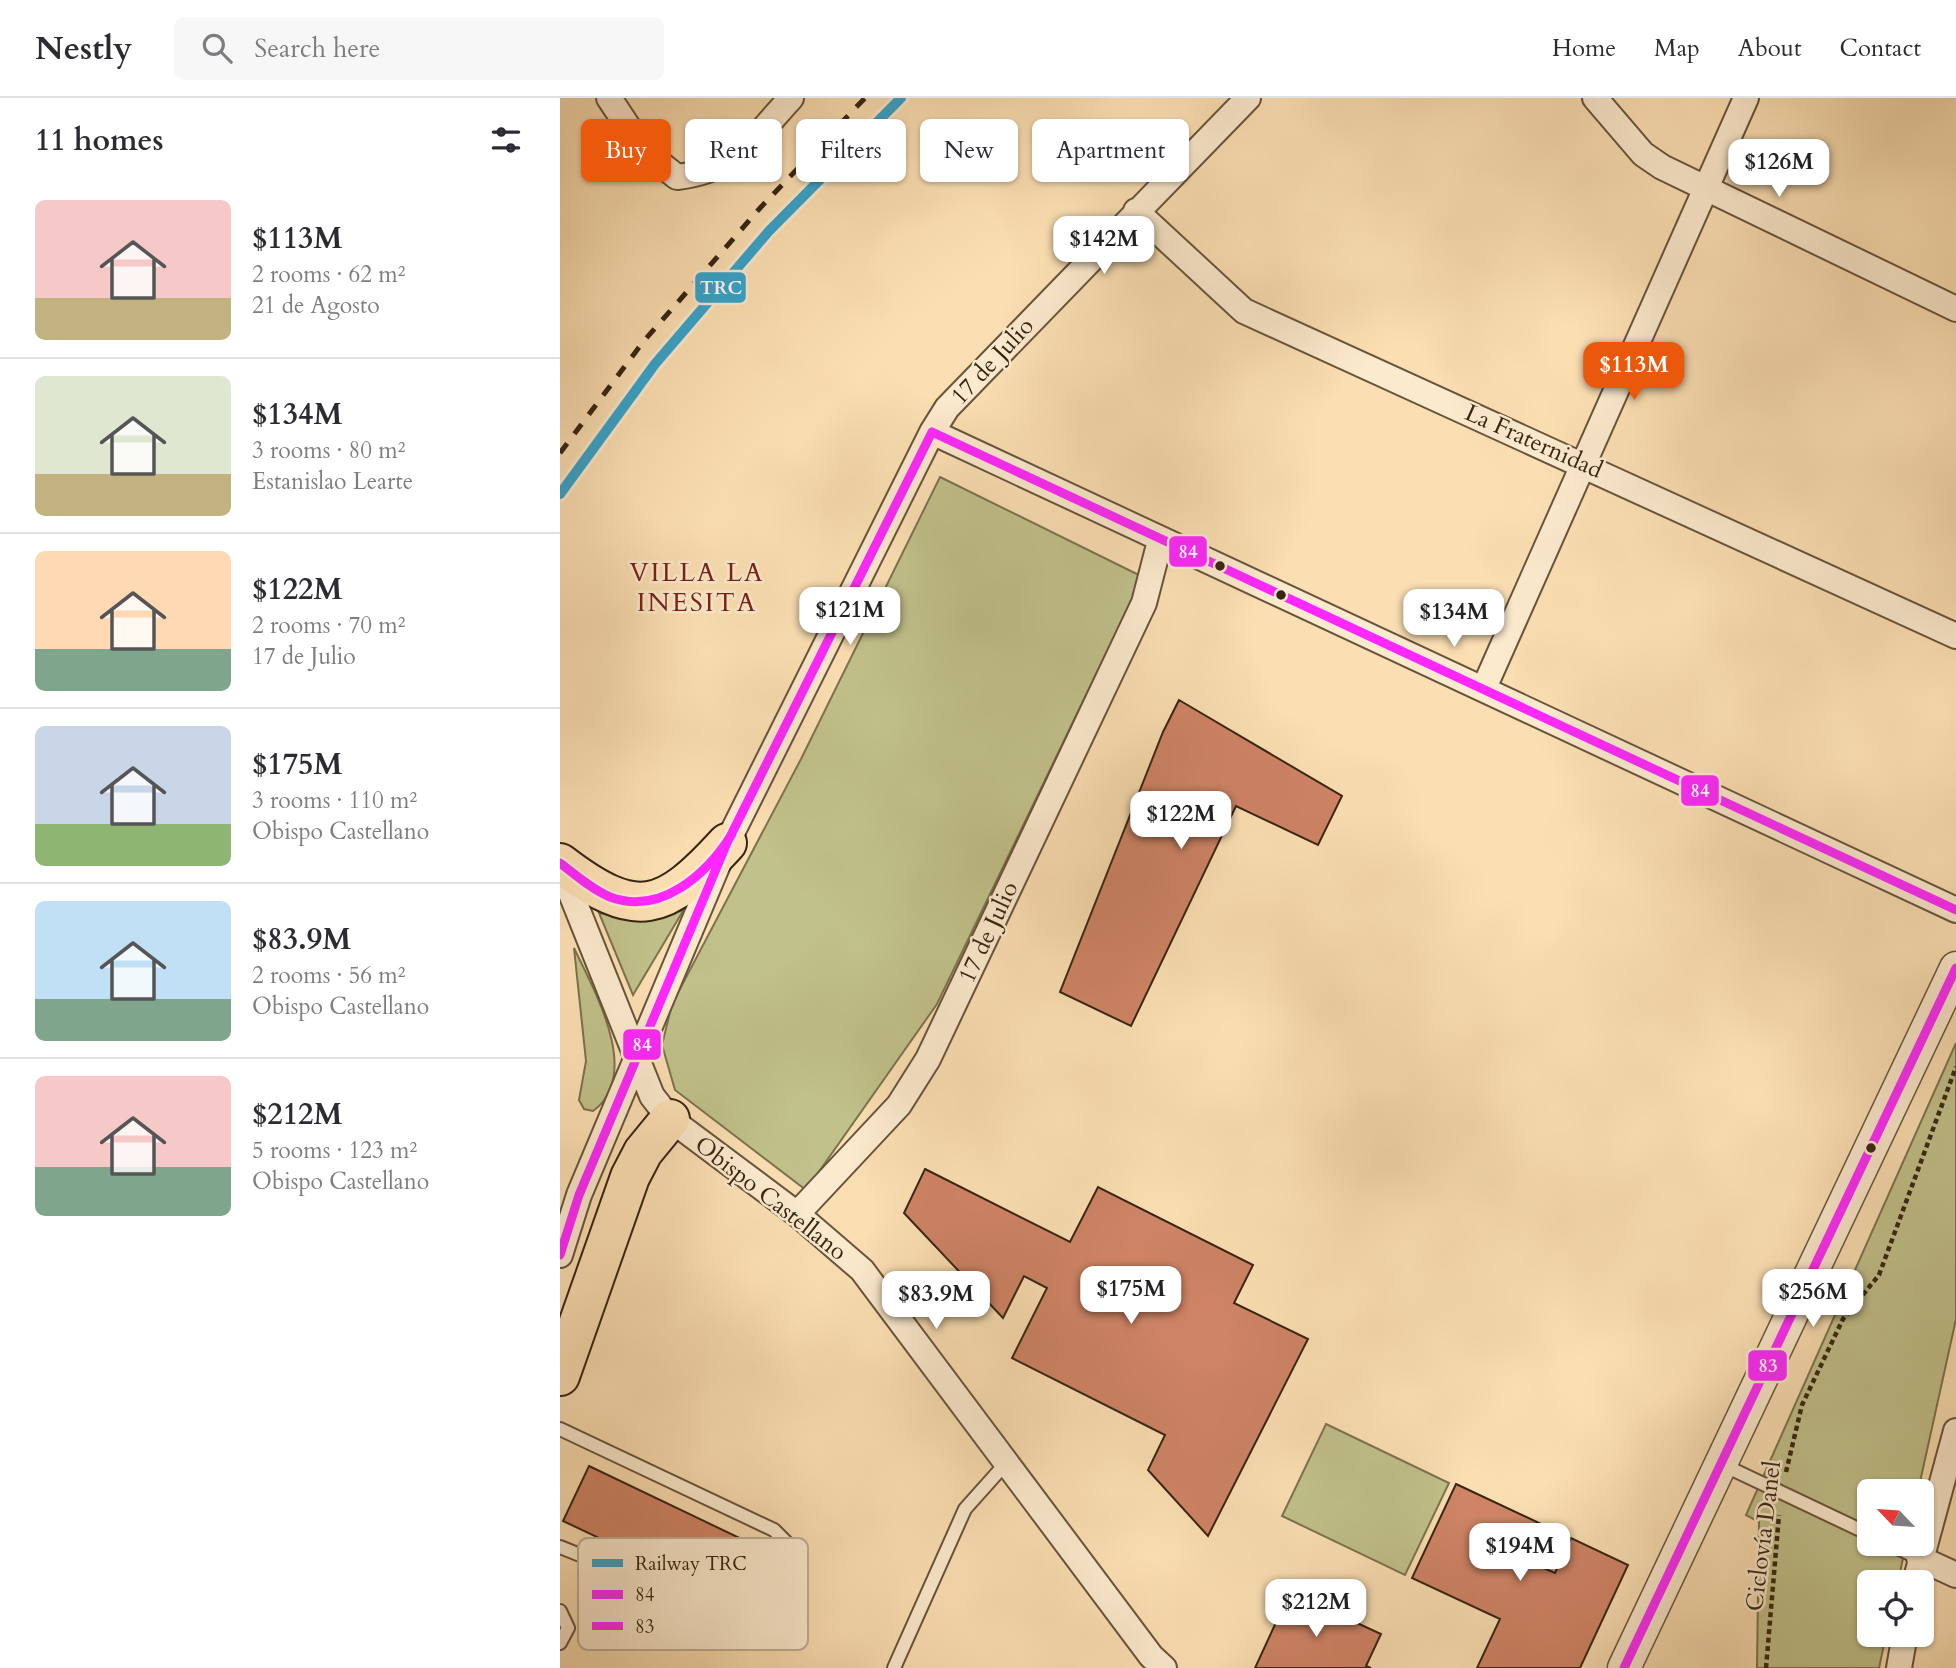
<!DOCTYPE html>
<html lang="en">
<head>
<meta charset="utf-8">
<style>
	:root { --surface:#fff; --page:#f7f7f7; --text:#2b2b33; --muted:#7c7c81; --line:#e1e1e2; --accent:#ea580c }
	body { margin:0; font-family:Cardo,serif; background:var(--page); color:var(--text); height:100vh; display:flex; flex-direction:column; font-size:26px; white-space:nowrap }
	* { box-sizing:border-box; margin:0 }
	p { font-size:23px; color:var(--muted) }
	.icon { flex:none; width:38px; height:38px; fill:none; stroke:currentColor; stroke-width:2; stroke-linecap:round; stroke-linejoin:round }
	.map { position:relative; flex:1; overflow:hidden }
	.side { display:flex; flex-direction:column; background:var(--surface); width:560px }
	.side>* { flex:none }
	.banner { position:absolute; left:21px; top:21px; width:665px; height:63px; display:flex; gap:14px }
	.needle { width:46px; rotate:295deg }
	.buttons { position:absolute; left:1297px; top:1381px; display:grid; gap:14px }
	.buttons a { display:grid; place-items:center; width:77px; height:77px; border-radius:10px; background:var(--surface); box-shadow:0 2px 5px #0004; font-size:35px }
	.price { position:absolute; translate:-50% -60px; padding:0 16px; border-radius:14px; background:#fff; color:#222; font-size:23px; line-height:46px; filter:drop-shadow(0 2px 4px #0008) }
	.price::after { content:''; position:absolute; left:50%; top:42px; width:21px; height:16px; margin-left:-10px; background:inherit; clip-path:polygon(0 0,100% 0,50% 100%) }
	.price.selected { background:var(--accent); color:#fff }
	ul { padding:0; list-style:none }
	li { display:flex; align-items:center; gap:21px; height:175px; padding:0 35px }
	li+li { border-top:2px solid var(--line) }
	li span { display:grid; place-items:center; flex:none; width:196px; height:140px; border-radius:10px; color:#555 }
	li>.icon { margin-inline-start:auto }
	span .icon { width:84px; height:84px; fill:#fffc; stroke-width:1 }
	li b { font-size:30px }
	h2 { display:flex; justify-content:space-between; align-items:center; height:84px; padding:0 35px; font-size:30px }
	.chip { padding:0 24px; border-radius:10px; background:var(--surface); box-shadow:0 2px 5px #0004; font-size:24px; line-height:63px }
	.chip.selected { background:var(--accent); color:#fff }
	header { display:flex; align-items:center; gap:42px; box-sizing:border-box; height:98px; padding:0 35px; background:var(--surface); border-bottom:2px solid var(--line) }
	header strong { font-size:33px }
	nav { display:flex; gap:38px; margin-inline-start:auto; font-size:24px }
	.search { width:490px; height:63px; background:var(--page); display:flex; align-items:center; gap:18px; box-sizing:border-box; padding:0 24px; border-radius:10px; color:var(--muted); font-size:26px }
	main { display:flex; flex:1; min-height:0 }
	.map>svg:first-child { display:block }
	.green { fill:#c1c18b; stroke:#7c734e; stroke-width:2 }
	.building { fill:#cf8466; stroke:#372512; stroke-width:2 }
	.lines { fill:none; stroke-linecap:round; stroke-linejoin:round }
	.service-casing { stroke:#68543a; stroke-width:16 }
	.minor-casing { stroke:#68543a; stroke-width:28 }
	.tertiary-casing { stroke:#68543a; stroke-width:35 }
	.primary-casing { stroke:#372512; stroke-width:42 }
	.path { stroke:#372512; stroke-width:4.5; stroke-dasharray:5 3.5; stroke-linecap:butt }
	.service { stroke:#fceace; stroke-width:12 }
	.minor { stroke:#fceace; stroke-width:24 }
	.tertiary { stroke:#fceace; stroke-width:32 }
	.primary { stroke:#fbdfb3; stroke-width:38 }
	.rail { stroke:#372512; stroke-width:5; stroke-dasharray:12 12; stroke-linecap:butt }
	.bus-1-casing { stroke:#fceace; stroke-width:14 }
	.bus-2-casing { stroke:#fceace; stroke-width:14 }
	.bus-1 { stroke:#fe27ff; stroke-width:9 }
	.bus-2 { stroke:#fe27ff; stroke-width:9 }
	.rail-1-casing { stroke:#fceace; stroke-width:16 }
	.rail-1 { stroke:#37a4cc; stroke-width:10 }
	.bus-dot { fill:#372512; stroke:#fceace; stroke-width:2.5 }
	.labels { text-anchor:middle; stroke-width:5; stroke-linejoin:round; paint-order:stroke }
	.street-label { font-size:24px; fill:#372512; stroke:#fceace }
	.neighbourhood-label { font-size:26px; letter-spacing:2px; fill:#7a1f14; stroke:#fceace }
	.key { fill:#fceace; stroke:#c1af96; stroke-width:2 }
	.key-label { font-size:19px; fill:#372512 }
	.line-badge { stroke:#fceace; stroke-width:2.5 }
	.badge-label { font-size:19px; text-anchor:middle; font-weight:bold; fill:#fff }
</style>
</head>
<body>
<header>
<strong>Nestly</strong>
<div class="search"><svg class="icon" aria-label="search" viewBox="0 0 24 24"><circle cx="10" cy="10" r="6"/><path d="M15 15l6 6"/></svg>Search here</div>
<nav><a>Home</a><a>Map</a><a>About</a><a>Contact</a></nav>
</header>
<main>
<section class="side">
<h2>11 homes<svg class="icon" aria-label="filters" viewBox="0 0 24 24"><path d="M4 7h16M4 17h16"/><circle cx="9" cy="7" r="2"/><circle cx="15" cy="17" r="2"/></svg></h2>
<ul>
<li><span style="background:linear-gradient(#f6c9c9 70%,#c2b280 0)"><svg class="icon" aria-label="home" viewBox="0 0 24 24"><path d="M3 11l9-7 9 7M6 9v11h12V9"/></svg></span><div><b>$113M</b><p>2 rooms · 62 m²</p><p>21 de Agosto</p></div></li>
<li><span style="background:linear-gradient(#dfe7d0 70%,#c2b280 0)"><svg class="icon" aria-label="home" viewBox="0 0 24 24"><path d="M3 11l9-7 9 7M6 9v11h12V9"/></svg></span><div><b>$134M</b><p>3 rooms · 80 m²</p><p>Estanislao Learte</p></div></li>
<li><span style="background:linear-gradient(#ffd9b3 70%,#7fa58c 0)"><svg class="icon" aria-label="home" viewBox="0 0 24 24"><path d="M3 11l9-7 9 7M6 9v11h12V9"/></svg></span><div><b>$122M</b><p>2 rooms · 70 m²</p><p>17 de Julio</p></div></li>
<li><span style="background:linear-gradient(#c9d6e8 70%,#8fb573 0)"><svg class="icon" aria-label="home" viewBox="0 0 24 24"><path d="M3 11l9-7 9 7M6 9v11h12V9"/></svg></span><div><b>$175M</b><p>3 rooms · 110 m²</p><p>Obispo Castellano</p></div></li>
<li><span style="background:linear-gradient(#bfe0f5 70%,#7fa58c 0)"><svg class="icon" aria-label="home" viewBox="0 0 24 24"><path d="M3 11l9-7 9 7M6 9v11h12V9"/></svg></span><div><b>$83.9M</b><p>2 rooms · 56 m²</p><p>Obispo Castellano</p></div></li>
<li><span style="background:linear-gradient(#f6c9c9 65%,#7fa58c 0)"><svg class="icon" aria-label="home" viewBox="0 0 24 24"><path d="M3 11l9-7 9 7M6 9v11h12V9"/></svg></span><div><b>$212M</b><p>5 rooms · 123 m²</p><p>Obispo Castellano</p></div></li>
</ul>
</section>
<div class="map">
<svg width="1396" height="1570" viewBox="0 0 1396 1570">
	<rect width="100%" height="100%" fill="#fbdfb3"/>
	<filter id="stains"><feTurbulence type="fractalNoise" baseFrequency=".00286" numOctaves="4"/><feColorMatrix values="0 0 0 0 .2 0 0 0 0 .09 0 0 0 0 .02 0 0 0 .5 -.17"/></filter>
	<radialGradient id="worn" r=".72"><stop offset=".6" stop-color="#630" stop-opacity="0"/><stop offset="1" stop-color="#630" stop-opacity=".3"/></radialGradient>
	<path class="green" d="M380 379 583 479 377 906 246 1092 115 992 102 947 112 906 241 661Z
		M123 813 73 897 39 815 61 818Z
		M14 850C33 890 83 977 33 1013L24 1011 19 1002 26 963Z
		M1396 945V1221L1358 1393H1309V1446H1346L1338 1484H1309V1536L1326 1537 1319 1570H1197L1199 1424 1186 1417Z
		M766 1326 889 1385 845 1477 722 1418Z"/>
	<path class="building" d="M619 602 782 698 758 747 676 708 571 928 500 894 603 634Z
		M365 1071 510 1144 538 1089 693 1167 674 1205 748 1241 648 1438 588 1372 605 1337 452 1260 487 1190 464 1178 443 1220 344 1115Z
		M29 1368 190 1445 164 1499 3 1423Z
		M896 1386 996 1433 979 1468 995 1475 1011 1440 1068 1467 1020 1570H917L940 1521 852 1480Z
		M730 1494 821 1536 806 1568 811 1570H695Z"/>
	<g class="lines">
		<defs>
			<path id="service" d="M0 1331 214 1432 228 1446 230 1458 205 1513 195 1521 177 1520 0 1449
				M1161 1366 1309 1436
				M1329 1446 1359 1460
				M0 1513 8 1530 0 1545
				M334 1570 405 1411 447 1364"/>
			<path id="minor" d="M49 0 84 53 117 79C177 72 193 41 231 0
				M1035 0 1083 56 1102 69 1396 211
				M576 113 684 213 1396 538
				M372 334 1396 812
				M924 590 1186 0
				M0 768 92 998 110 1021 237 1116 302 1172 591 1558 604 1570
				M237 1116 339 1007 368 961 584 505 600 443
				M0 1157 19 1097 167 745 372 334 387 310 688 0
				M1359 1460 1396 1477
				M1355 1484 1396 1333
				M1339 1570 1345 1536"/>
			<path id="tertiary" d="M1064 1570 1396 870"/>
			<path id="primary" d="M0 765C77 824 104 814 167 745
				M0 1278 70 1079 83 1054 110 1021"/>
		</defs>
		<use href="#service" class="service-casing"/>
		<use href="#minor" class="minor-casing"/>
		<use href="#tertiary" class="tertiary-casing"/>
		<use href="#primary" class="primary-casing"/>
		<path class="path" d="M1226 1374 1242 1307 1283 1221 1319 1177 1396 969
			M1206 1570 1219 1417"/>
		<use href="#service" class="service"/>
		<use href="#minor" class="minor"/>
		<use href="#tertiary" class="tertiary"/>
		<use href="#primary" class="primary"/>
		<path class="rail" d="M0 355 83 244 201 109 305 0"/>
		<defs>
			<path id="bus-1" d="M372 334 1396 812
				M0 765C16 777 31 791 50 799 101 818 147 776 172 736
				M0 1157 19 1097 167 745 372 334"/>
			<path id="bus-2" d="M1064 1570 1396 870"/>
		</defs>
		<use href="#bus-1" class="bus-1-casing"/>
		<use href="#bus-2" class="bus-2-casing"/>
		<use href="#bus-1" class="bus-1"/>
		<use href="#bus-2" class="bus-2"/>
		<defs>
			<path id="rail-1" d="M0 396 95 266 209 133 341 0"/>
		</defs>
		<use href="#rail-1" class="rail-1-casing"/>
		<use href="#rail-1" class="rail-1"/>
	</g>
	<g class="bus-dot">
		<circle cx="660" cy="468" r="6"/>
		<circle cx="721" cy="497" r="6"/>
		<circle cx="1311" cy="1050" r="6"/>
	</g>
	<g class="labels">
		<g class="street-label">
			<text transform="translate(432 263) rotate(-47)" y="8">17 de Julio</text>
			<text transform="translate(974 343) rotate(24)" y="8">La Fraternidad</text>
			<text transform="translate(428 834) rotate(-65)" y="8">17 de Julio</text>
			<text transform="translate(211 1100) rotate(38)" y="8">Obispo Castellano</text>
			<text transform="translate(1203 1438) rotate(-83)" y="8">Ciclovía Danel</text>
		</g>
		<g class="neighbourhood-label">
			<text x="137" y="483">VILLA LA<tspan x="137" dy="30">INESITA</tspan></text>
		</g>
	</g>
	<rect x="18" y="1440" width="230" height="112" rx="10" class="key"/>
	<rect x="32" y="1461" width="31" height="8" fill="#37a4cc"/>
	<rect x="32" y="1492" width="31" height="9" fill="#fe27ff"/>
	<rect x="32" y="1524" width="31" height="8" fill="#fe27ff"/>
	<g class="key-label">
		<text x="75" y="1472">Railway TRC</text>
		<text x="75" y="1503">84</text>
		<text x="75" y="1535">83</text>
	</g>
	<g class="line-badge">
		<rect x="134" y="173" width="53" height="33" rx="7" fill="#37a4cc"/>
		<rect x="608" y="437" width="40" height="33" rx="7" fill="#fe27ff"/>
		<rect x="1120" y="676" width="40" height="33" rx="7" fill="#fe27ff"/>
		<rect x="62" y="930" width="40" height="33" rx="7" fill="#fe27ff"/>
		<rect x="1187" y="1251" width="41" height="33" rx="7" fill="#fe27ff"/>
	</g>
	<g class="badge-label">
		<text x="161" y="196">TRC</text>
		<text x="628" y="460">84</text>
		<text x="1140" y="699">84</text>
		<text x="82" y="953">84</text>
		<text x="1208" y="1274">83</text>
	</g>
	<rect width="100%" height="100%" filter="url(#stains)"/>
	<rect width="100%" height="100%" fill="url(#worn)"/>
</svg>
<div class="buttons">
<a><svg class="needle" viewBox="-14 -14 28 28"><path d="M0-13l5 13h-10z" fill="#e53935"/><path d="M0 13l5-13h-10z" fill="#7c7c81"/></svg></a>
<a><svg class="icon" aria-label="locate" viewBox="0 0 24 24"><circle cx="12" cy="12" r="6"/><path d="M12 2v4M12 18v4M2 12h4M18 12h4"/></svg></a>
</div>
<b class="price" style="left:1219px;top:101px">$126M</b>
<b class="price" style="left:544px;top:178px">$142M</b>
<b class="price selected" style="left:1074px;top:304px">$113M</b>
<b class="price" style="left:290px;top:549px">$121M</b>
<b class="price" style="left:894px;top:551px">$134M</b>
<b class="price" style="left:621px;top:753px">$122M</b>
<b class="price" style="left:571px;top:1228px">$175M</b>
<b class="price" style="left:1253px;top:1231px">$256M</b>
<b class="price" style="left:376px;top:1233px">$83.9M</b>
<b class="price" style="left:960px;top:1485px">$194M</b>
<b class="price" style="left:756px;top:1541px">$212M</b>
<div class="banner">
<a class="chip selected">Buy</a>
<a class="chip">Rent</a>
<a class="chip">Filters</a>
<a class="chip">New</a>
<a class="chip">Apartment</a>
</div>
</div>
</main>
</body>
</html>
